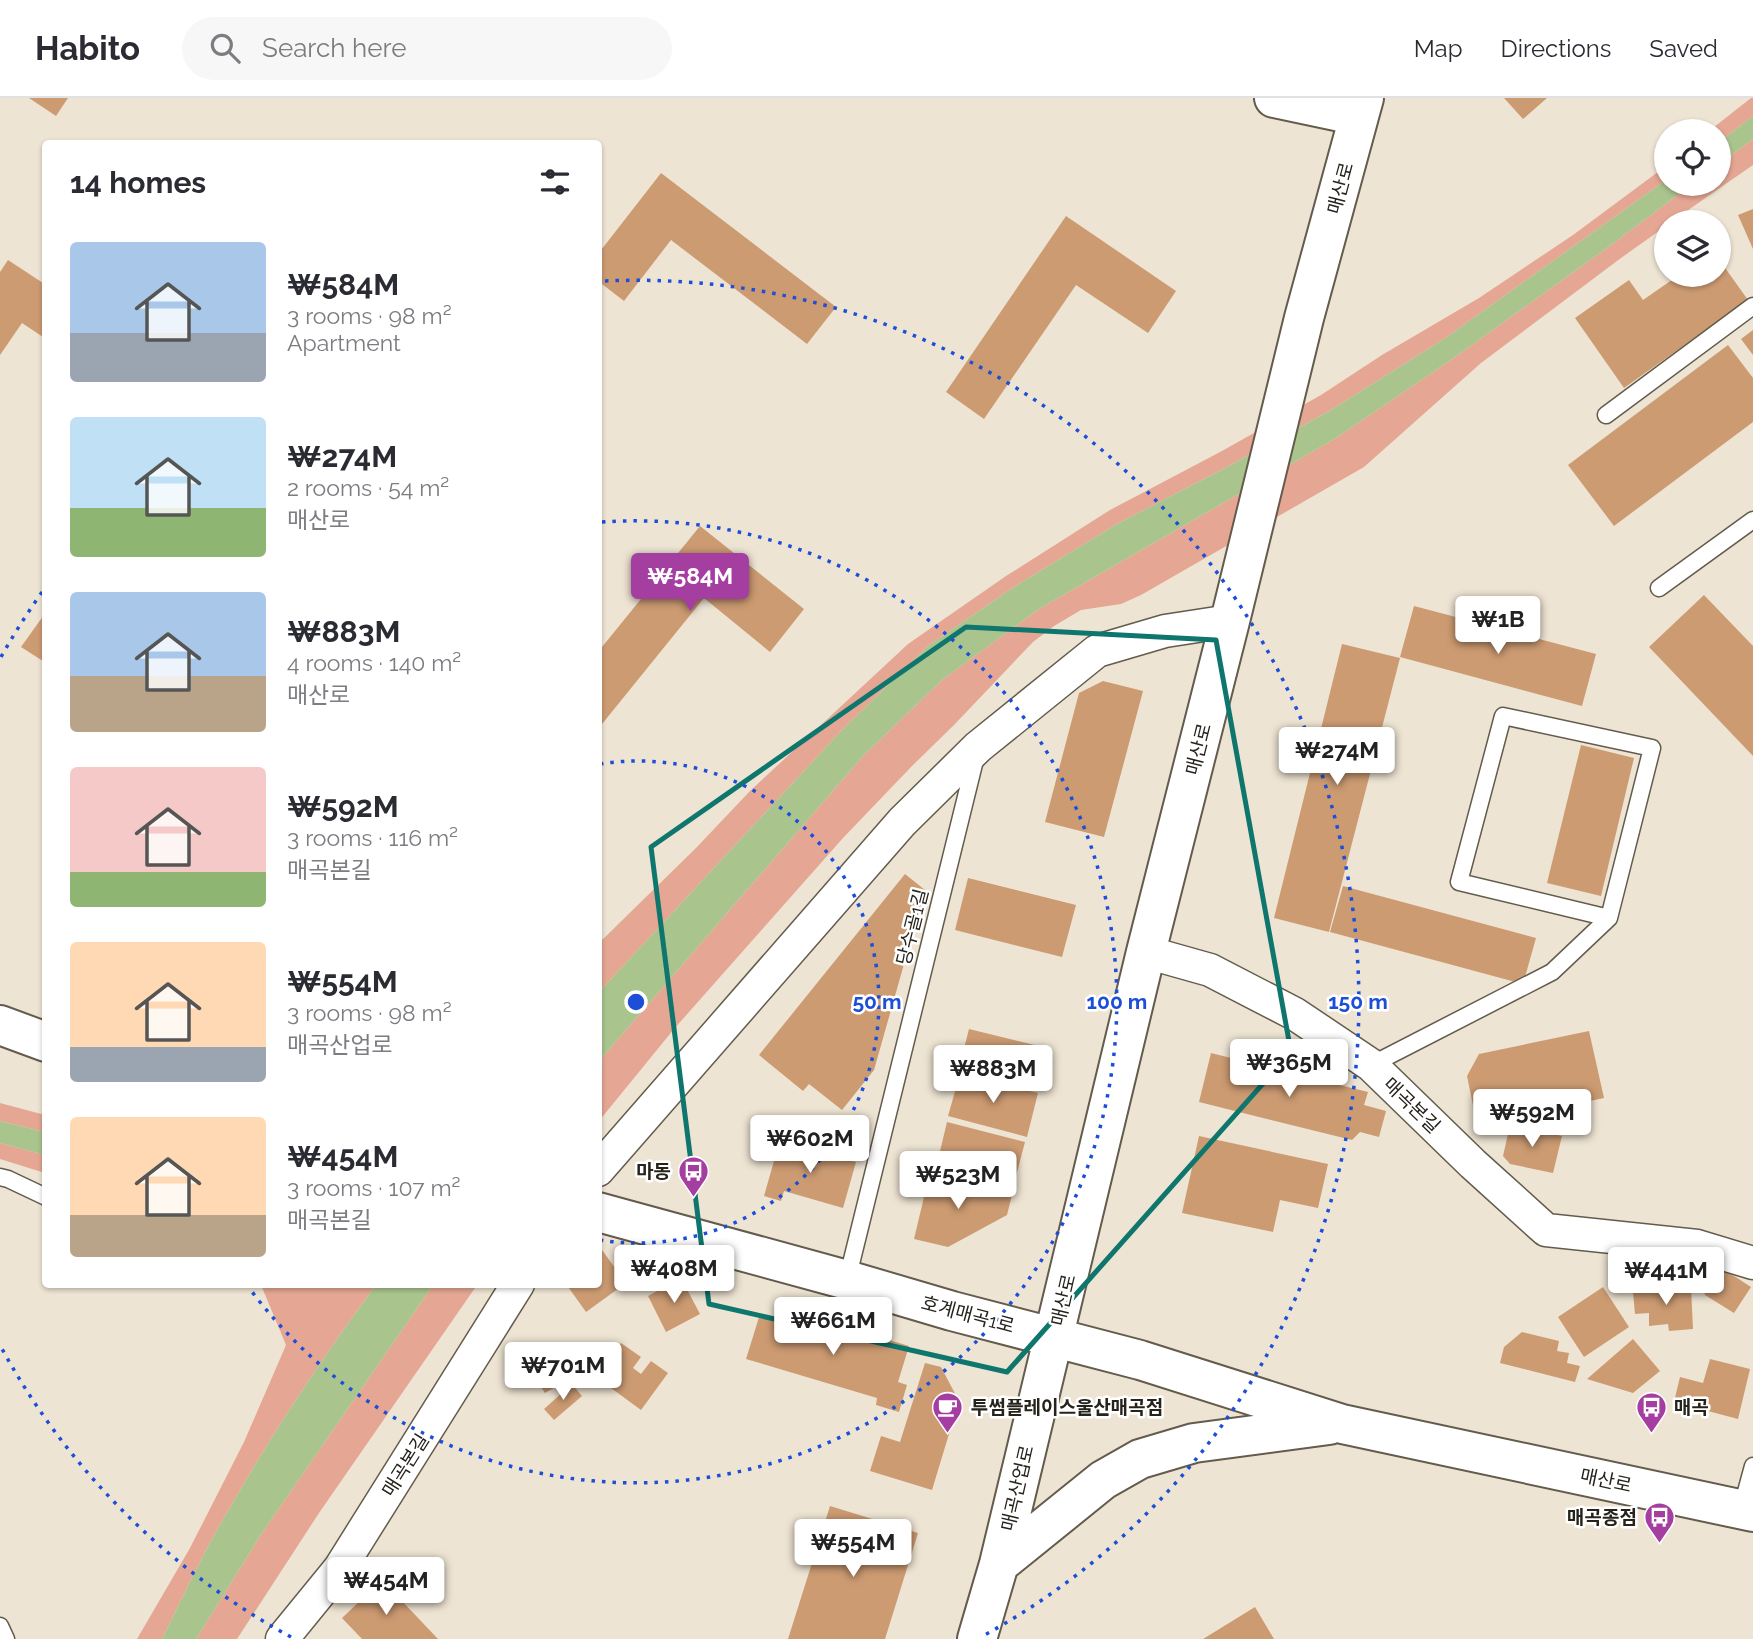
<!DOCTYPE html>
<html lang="en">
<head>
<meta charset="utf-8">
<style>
	:root { --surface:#fff; --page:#f7f7f7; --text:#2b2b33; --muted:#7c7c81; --line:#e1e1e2; --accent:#a53ea1 }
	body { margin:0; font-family:Raleway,"Noto Sans KR",sans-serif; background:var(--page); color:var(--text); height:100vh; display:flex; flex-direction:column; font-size:26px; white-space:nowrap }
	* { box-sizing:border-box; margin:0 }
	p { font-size:23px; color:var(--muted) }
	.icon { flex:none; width:38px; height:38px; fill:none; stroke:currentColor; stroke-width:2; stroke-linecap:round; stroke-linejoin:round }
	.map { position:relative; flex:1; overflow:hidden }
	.panel { position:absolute; left:42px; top:42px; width:560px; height:1148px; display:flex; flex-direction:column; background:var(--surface); border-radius:7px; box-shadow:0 2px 5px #0004 }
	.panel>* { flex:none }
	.tools { position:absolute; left:1654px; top:21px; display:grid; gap:14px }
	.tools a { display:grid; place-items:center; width:77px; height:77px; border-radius:50%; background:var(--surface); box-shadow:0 2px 5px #0004; font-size:35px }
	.price { position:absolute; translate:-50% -60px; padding:0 16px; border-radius:7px; background:#fff; color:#222; font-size:23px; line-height:46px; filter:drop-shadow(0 2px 4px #0008) }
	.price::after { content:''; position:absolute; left:50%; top:42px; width:21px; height:16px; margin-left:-10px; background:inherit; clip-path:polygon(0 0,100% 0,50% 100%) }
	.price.on { background:var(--accent); color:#fff }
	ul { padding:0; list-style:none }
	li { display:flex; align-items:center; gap:21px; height:175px; padding:0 28px }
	li span { display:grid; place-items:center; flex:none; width:196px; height:140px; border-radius:7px; color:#555 }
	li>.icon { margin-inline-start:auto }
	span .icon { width:84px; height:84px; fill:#fffc; stroke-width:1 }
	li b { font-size:30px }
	h2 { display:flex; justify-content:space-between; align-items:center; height:84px; padding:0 28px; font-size:30px }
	header { display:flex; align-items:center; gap:42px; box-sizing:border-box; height:98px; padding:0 35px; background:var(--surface); border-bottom:2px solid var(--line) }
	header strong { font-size:33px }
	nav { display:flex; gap:38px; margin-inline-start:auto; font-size:24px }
	.search { width:490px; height:63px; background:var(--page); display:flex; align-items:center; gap:18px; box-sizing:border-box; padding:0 24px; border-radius:38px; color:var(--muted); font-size:26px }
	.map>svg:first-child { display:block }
	.green { fill:#e5a793 }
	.water { fill:#aac48d }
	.building { fill:#cc9b72 }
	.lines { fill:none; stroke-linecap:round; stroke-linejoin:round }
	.lane-casing { stroke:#635b4c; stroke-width:19 }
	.street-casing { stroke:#635b4c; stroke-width:35 }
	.secondary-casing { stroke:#635b4c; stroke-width:42 }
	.lane { stroke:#fff; stroke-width:16 }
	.street { stroke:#fff; stroke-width:32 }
	.secondary { stroke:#fff; stroke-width:38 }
	.marked { fill:none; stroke:#0f766e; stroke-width:5; stroke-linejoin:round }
	.ring { fill:none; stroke:#1d4ed8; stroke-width:3.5; stroke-dasharray:3.5 7 }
	.labels { text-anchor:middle; stroke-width:5; stroke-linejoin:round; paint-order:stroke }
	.street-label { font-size:19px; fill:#26231c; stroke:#fff }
	.poi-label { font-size:19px; font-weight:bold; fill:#26231c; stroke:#fff; text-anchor:end }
	.centre { fill:#1d4ed8; stroke:#fff; stroke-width:3.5 }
	.ring-label { font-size:21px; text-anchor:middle; font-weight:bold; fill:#1d4ed8; stroke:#fff; stroke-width:5; stroke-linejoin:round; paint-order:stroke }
</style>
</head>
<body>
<header>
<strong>Habito</strong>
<div class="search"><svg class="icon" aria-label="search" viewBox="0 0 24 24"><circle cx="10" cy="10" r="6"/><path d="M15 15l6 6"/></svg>Search here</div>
<nav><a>Map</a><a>Directions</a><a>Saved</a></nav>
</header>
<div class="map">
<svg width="1753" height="1541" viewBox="0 0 1753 1541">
	<rect width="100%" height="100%" fill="#eee4d3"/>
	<path class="green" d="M1751 0H1753V18L1719 44 1718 33H1709Z
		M1753 41V67L1671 124H1666V128L1621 160 1481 265 1364 369 1141 497 1121 506 1081 512 1054 528 1033 544 954 627 912 668 843 740 674 931 599 1023V963L863 658 942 582 1039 511 1336 340 1458 257 1611 147 1692 86H1718L1719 66Z
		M1666 68V82L1447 239 1331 312 1227 369 1117 426 1014 489 928 548 841 633 599 894V845L696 750 750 693 908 546 1006 478 1110 412 1222 353 1321 297 1382 257 1479 200 1573 137Z
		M0 1005 45 1017V1034L0 1023Z
		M0 1045 45 1057V1075L0 1061Z
		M261 1187H376C318 1265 265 1347 217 1432 197 1468 180 1505 162 1541H137L190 1450 244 1344 286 1247Z
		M433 1187H477L319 1415 237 1541H196L262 1435Z"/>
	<path class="water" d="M1753 18V41L1719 66V44Z
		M1666 82V86H1692L1611 147 1458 257 1336 340 1039 511 942 582 863 658 599 963V894L841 633 928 548 1014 489 1117 426 1227 369 1331 312 1447 239Z
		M0 1023 45 1034V1057L0 1045Z
		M376 1187H433L262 1435 196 1541H162C180 1505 197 1468 217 1432 265 1347 318 1265 376 1187Z"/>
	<path class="building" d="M29 0H68L56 18Z
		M1504 0H1547L1523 21Z
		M661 75 836 209 807 246 671 142 624 203 598 183V156Z
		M1753 111V151L1738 117Z
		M1066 118 1176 193 1148 235 1076 187 984 321 946 294Z
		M1718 160 1748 202 1624 290 1575 220 1629 182 1643 202 1679 177H1718Z
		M8 162 46 187V241L22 225 0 257V174Z
		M1753 232V257L1741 241Z
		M1728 247 1753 280V324L1614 428 1568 367Z
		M700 428 804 511 770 554 704 500 598 631V554Z
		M1704 497 1753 548V658L1649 549Z
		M1414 508 1596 556 1582 608 1400 559Z
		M46 514V565L21 549Z
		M1342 546 1400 560 1329 834 1274 820Z
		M1103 583 1143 593 1104 739 1045 724 1079 595Z
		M1581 647 1634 660 1601 798 1547 785Z
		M905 776 925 792 874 972 842 1012 809 986 803 993 759 957Z
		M968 780 1076 807 1062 859 955 832Z
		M1343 788 1536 840 1523 886 1330 834Z
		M969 931 1047 950 1037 990 959 970Z
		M1589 933 1604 1000 1477 1027 1467 978 1479 956Z
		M1211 955 1368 994 1364 1007 1386 1013 1379 1039 1360 1034 1352 1042 1199 1004Z
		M960 976 1038 995 1027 1039 948 1018Z
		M947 1024 1025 1044 1012 1093 935 1074Z
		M1510 1027 1562 1038 1553 1075 1510 1066 1503 1058Z
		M1199 1038 1328 1066 1318 1110 1280 1102 1273 1134 1182 1115Z
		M780 1042 856 1064 843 1110 784 1093 781 1103 764 1098Z
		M929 1078 1012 1097 1007 1117 948 1149 914 1141Z
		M602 1152 626 1185 586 1214 566 1186H598V1155Z
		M1711 1163 1751 1189 1734 1215 1705 1197 1702 1178Z
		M681 1180 700 1216 666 1234 648 1198Z
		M1603 1189 1629 1229 1584 1259 1558 1219Z
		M1691 1189 1693 1231 1669 1233 1668 1226 1649 1228V1215L1635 1216 1633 1194Z
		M760 1216 800 1228 804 1216 909 1248 898 1284 907 1287 899 1314 876 1307 877 1300 746 1261Z
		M1522 1234 1559 1243 1557 1253 1569 1255 1567 1265 1580 1268 1575 1284 1500 1265 1504 1249Z
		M1633 1241 1660 1273 1633 1295 1587 1281Z
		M621 1245 641 1259 633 1270 641 1276 651 1263 668 1275 641 1312 596 1279Z
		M570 1255 581 1274 545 1295 533 1277Z
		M1710 1261 1750 1271 1738 1321 1674 1304 1680 1279 1703 1285Z
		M925 1265 941 1269 959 1303 932 1392 870 1373 881 1338 900 1344Z
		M572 1286 582 1298 554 1322 544 1311Z
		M830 1408 918 1435 885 1541H788Z
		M382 1482 438 1541H362L342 1520Z
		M1255 1509 1274 1541H1203Z"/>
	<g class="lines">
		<defs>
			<path id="lane" d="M1606 317 1753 208
				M1659 490 1753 422
				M1371 967 1552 874 1609 820 1652 650 1503 618 1459 784 1609 820
				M0 1079 8 1081 46 1099
				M847 1182 976 658
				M1741 1412 1753 1368
				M0 1528 6 1541"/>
			<path id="street" d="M1146 854 1210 872 1295 916 1371 967 1473 1066 1546 1132 1697 1148 1753 1165
				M598 1072 902 724 978 649 1097 553 1165 533 1230 523
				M282 1541 340 1470 518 1186"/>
			<path id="secondary" d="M1274 0 1359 18
				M0 927 46 944
				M598 1114 847 1182 952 1213 1140 1262 1342 1326 1753 1414
				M999 1466 1103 1382 1140 1361 1194 1345 1329 1327
				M977 1541 999 1466 1146 854 1230 523 1304 220 1364 0"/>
		</defs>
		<use href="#lane" class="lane-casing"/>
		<use href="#street" class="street-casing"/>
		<use href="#secondary" class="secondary-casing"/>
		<use href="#lane" class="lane"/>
		<use href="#street" class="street"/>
		<use href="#secondary" class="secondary"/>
	</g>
	<path class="marked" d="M966 529 1216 542 1291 954 1007 1274 709 1206 651 749Z"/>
	<g class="ring">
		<path d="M600 666A241 241 0 1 1 600 1142"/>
		<path d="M602 424A481 481 0 1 1 247 1187"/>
		<path d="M291 1539A722 722 0 0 1 1 1249M1 559A722 722 0 0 1 45 490M605 183A722 722 0 0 1 981 1539"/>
	</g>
	<defs>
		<symbol id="bus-pin" viewBox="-11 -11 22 30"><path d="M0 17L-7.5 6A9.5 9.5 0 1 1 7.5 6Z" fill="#a53ea1" stroke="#fff"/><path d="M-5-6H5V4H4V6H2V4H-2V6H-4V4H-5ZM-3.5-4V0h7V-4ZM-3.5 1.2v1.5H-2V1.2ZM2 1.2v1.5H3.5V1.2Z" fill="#fff"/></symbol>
		<symbol id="cafe-pin" viewBox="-11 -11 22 30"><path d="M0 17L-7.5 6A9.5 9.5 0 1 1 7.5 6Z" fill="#a53ea1" stroke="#fff"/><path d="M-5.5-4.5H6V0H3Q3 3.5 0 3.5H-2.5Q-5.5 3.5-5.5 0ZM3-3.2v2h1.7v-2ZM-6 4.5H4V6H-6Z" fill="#fff"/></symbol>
	</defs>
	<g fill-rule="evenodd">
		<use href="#bus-pin" x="676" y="1056" width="35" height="47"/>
		<use href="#cafe-pin" x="930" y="1292" width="35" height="47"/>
		<use href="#bus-pin" x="1634" y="1292" width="35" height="47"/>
		<use href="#bus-pin" x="1642" y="1402" width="35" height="47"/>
	</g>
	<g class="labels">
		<g class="street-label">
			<text transform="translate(1340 90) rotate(-75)" y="7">매산로</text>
			<text transform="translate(1198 651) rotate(-76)" y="7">매산로</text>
			<text transform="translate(912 829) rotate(-76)" y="7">당수골1길</text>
			<text transform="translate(1412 1007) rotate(44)" y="7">매곡본길</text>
			<text transform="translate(1063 1202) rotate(-77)" y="7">매산로</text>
			<text transform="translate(968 1216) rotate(15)" y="7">호계매곡1로</text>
			<text transform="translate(405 1367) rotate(-58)" y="7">매곡본길</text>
			<text transform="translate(1606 1382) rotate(12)" y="7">매산로</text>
			<text transform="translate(1017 1390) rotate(-77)" y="7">매곡산업로</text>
		</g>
		<g class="poi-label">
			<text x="671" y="1080">마동</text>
			<text x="971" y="1316" text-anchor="start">투썸플레이스울산매곡점</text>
			<text x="1674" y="1316" text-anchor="start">매곡</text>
			<text x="1637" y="1426">매곡종점</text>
		</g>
	</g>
	<circle cx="636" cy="904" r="10" class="centre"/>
	<g class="ring-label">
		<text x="877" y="911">50 m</text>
		<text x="1117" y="911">100 m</text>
		<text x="1358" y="911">150 m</text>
	</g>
</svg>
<div class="tools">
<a><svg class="icon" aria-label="locate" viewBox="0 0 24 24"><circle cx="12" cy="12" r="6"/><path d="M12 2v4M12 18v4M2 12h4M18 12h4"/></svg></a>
<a><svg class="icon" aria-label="layers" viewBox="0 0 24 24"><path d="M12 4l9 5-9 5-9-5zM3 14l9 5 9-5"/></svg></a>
</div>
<b class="price on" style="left:690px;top:515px">₩584M</b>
<b class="price" style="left:1498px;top:558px">₩1B</b>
<b class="price" style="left:1337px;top:689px">₩274M</b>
<b class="price" style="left:1289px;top:1001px">₩365M</b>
<b class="price" style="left:993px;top:1007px">₩883M</b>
<b class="price" style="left:1532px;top:1051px">₩592M</b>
<b class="price" style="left:810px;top:1077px">₩602M</b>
<b class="price" style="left:958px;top:1113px">₩523M</b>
<b class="price" style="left:674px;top:1207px">₩408M</b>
<b class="price" style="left:1666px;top:1209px">₩441M</b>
<b class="price" style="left:833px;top:1259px">₩661M</b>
<b class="price" style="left:563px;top:1304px">₩701M</b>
<b class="price" style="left:853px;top:1481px">₩554M</b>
<b class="price" style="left:386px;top:1519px">₩454M</b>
<section class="panel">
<h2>14 homes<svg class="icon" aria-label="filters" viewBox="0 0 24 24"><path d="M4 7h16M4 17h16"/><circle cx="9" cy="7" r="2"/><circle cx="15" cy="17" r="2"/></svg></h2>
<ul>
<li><span style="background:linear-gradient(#a9c7e8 65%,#9aa5b1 0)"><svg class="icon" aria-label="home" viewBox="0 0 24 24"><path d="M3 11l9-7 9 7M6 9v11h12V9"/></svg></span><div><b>₩584M</b><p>3 rooms · 98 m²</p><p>Apartment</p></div></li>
<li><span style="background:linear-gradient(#bfe0f5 65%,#8fb573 0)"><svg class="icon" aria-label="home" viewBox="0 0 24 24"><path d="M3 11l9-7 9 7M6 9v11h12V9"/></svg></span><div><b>₩274M</b><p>2 rooms · 54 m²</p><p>매산로</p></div></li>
<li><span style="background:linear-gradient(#a9c7e8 60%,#b9a48a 0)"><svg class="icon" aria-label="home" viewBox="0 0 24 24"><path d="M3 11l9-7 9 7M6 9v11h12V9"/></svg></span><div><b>₩883M</b><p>4 rooms · 140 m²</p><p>매산로</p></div></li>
<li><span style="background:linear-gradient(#f6c9c9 75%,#8fb573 0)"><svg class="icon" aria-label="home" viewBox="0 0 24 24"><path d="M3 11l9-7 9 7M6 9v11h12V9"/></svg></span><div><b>₩592M</b><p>3 rooms · 116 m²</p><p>매곡본길</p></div></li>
<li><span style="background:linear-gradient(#ffd9b3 75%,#9aa5b1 0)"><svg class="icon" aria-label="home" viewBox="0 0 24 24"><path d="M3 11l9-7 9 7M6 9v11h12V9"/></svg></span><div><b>₩554M</b><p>3 rooms · 98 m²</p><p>매곡산업로</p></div></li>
<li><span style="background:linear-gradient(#ffd9b3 70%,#b9a48a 0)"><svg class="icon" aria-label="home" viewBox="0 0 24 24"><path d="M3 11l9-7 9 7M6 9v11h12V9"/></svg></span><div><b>₩454M</b><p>3 rooms · 107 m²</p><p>매곡본길</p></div></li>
</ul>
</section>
</div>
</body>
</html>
